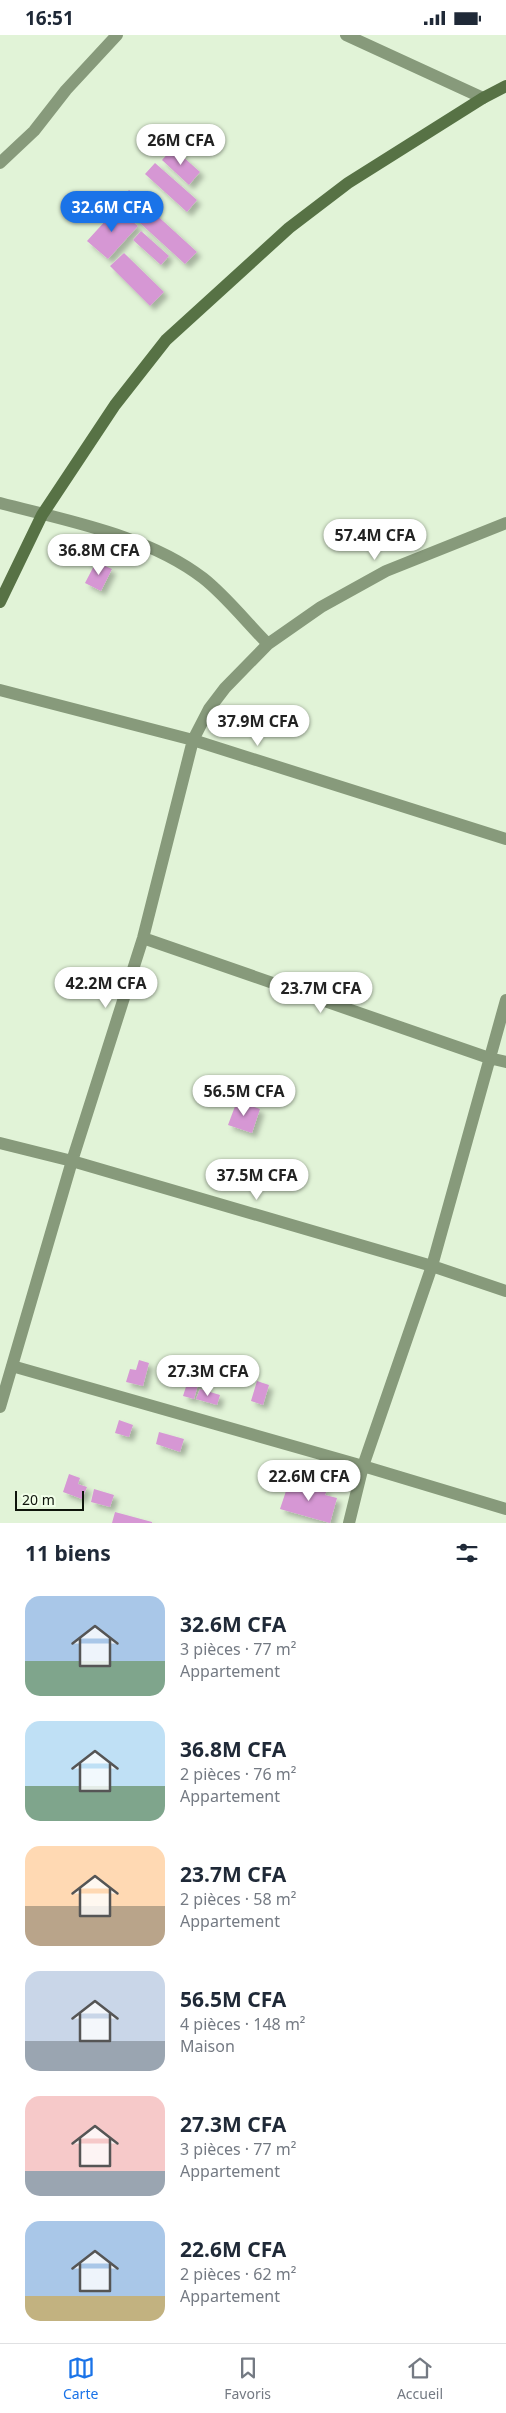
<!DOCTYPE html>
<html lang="fr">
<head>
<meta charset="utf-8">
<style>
	:root { --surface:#fff; --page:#f6f6f7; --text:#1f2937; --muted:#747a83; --line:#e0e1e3; --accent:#1a73e8 }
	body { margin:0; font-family:"Noto Sans",sans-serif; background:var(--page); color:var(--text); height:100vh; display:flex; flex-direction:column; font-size:19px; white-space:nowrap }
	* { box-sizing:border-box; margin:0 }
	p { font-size:16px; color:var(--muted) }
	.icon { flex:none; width:28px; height:28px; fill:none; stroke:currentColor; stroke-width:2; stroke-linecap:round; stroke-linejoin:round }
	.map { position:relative; height:1488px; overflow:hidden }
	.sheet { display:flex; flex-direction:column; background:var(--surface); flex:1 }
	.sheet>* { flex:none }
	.scale { position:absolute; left:15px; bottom:12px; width:69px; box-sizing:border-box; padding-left:5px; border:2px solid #0e140b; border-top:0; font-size:14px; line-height:18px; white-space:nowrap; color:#0e140b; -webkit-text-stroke:4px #f1ffe9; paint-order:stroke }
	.price { position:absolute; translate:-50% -42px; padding:0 11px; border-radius:18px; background:#fff; color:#222; font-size:16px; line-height:32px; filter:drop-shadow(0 1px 2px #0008) }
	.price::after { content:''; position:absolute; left:50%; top:30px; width:15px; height:11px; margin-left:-8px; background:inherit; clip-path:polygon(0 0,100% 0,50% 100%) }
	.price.current { background:var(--accent); color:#fff }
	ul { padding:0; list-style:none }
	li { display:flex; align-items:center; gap:15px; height:125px; padding:0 25px }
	li span { display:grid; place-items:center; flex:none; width:140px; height:100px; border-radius:15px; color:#555 }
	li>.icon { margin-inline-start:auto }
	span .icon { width:60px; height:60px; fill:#fffc; stroke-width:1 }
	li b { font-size:21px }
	h2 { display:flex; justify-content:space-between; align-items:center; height:60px; padding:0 25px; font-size:21px }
	.status { display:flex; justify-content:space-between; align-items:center; height:35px; padding:0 25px; background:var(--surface); direction:ltr }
	.status svg { height:14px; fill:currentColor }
	.dock { display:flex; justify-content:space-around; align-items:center; height:70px; border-top:1px solid var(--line); background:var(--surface); font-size:14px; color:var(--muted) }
	.dock a { display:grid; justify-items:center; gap:2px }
	.dock .current { color:var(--accent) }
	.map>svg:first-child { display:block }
	.building { fill:#d697d4; filter:url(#shadow) }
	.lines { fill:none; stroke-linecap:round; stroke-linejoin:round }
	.street { stroke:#879a7b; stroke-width:12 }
	.secondary { stroke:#577245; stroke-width:12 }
</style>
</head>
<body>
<div class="status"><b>16:51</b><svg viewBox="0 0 49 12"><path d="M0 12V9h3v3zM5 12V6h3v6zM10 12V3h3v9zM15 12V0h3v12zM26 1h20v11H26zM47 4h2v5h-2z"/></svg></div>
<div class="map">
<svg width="506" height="1488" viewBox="0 0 506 1488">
	<defs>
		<filter id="shadow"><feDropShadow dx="4.5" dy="4.5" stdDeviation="2.5" flood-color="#0004"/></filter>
	</defs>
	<rect width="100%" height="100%" fill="#e1f3d7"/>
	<path class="building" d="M173 113 200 137 189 150 162 125Z
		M155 128 197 165 187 177 145 139Z
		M129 155 197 217 185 229 118 168Z
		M117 173 138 191 108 224 87 206Z
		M141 196 169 221 161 230 133 205Z
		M124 218 164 257 150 271 110 231Z
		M96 527 112 534 101 556 85 548Z
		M237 1066 260 1074 252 1098 228 1090Z
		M139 1325 149 1328 143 1351 126 1347 130 1334 136 1335Z
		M191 1336 201 1339 194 1364 183 1361Z
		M257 1346 269 1350 263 1370 251 1366Z
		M200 1354 220 1360 217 1370 196 1364Z
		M119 1385 133 1390 129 1402 115 1398Z
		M159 1397 184 1404 180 1417 156 1409Z
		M69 1439 80 1443 78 1449 87 1452 82 1464 63 1457Z
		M302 1448 327 1455 325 1460 337 1463 330 1488 280 1474 288 1450 301 1453Z
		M94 1454 114 1460 110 1472 91 1467Z
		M115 1477 152 1487V1488H112Z"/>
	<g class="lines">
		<path class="street" d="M346 0 483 63
			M0 128 34 96 66 55 117 0
			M0 468C68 486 147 500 203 543 226 561 247 588 268 609
			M0 655 193 705 506 804
			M143 903 489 1023 506 1027
			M0 1108 72 1126 432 1231 506 1256
			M12 1331 363 1431 506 1474
			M0 1372 72 1126 143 903 193 705 209 674 225 653 268 609 321 572 386 536 506 488
			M349 1488 363 1431 432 1231 506 965"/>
		<path class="secondary" d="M0 567 42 480 115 370 166 305 289 193 348 148 483 63 506 51"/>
	</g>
</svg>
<div class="scale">20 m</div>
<b class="price" style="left:181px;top:131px">26M CFA</b>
<b class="price current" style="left:112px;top:198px">32.6M CFA</b>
<b class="price" style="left:375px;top:526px">57.4M CFA</b>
<b class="price" style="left:99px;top:541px">36.8M CFA</b>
<b class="price" style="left:258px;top:712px">37.9M CFA</b>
<b class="price" style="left:106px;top:974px">42.2M CFA</b>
<b class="price" style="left:321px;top:979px">23.7M CFA</b>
<b class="price" style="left:244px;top:1082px">56.5M CFA</b>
<b class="price" style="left:257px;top:1166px">37.5M CFA</b>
<b class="price" style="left:208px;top:1362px">27.3M CFA</b>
<b class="price" style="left:309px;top:1467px">22.6M CFA</b>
</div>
<section class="sheet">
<h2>11 biens<svg class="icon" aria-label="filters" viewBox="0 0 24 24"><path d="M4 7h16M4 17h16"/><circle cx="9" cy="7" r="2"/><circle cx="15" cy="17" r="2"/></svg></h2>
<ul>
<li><span style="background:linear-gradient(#a9c7e8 65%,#7fa58c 0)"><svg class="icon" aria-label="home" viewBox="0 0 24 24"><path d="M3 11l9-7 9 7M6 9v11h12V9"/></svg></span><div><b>32.6M CFA</b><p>3 pièces · 77 m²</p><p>Appartement</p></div></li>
<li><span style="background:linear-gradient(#bfe0f5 65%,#7fa58c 0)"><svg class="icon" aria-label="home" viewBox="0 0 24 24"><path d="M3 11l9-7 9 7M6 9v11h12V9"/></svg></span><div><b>36.8M CFA</b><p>2 pièces · 76 m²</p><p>Appartement</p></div></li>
<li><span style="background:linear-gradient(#ffd9b3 60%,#b9a48a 0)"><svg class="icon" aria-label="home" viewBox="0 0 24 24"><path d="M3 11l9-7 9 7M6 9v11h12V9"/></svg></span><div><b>23.7M CFA</b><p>2 pièces · 58 m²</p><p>Appartement</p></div></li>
<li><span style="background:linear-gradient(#c9d6e8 70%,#9aa5b1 0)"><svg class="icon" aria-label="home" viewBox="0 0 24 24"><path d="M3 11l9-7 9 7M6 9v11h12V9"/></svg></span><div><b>56.5M CFA</b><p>4 pièces · 148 m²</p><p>Maison</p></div></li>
<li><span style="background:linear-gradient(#f6c9c9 75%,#9aa5b1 0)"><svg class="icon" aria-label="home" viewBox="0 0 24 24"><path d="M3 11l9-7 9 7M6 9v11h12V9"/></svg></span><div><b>27.3M CFA</b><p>3 pièces · 77 m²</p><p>Appartement</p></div></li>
<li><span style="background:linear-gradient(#a9c7e8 75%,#c2b280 0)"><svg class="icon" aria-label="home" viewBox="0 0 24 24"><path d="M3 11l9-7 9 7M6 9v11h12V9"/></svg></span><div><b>22.6M CFA</b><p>2 pièces · 62 m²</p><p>Appartement</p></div></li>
</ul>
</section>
<nav class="dock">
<a class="current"><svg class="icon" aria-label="map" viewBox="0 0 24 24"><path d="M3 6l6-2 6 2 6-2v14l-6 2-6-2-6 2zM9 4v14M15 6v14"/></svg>Carte</a>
<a><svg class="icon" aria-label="saved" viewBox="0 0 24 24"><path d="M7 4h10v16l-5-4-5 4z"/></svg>Favoris</a>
<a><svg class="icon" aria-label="home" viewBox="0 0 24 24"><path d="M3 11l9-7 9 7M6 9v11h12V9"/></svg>Accueil</a>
</nav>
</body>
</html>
